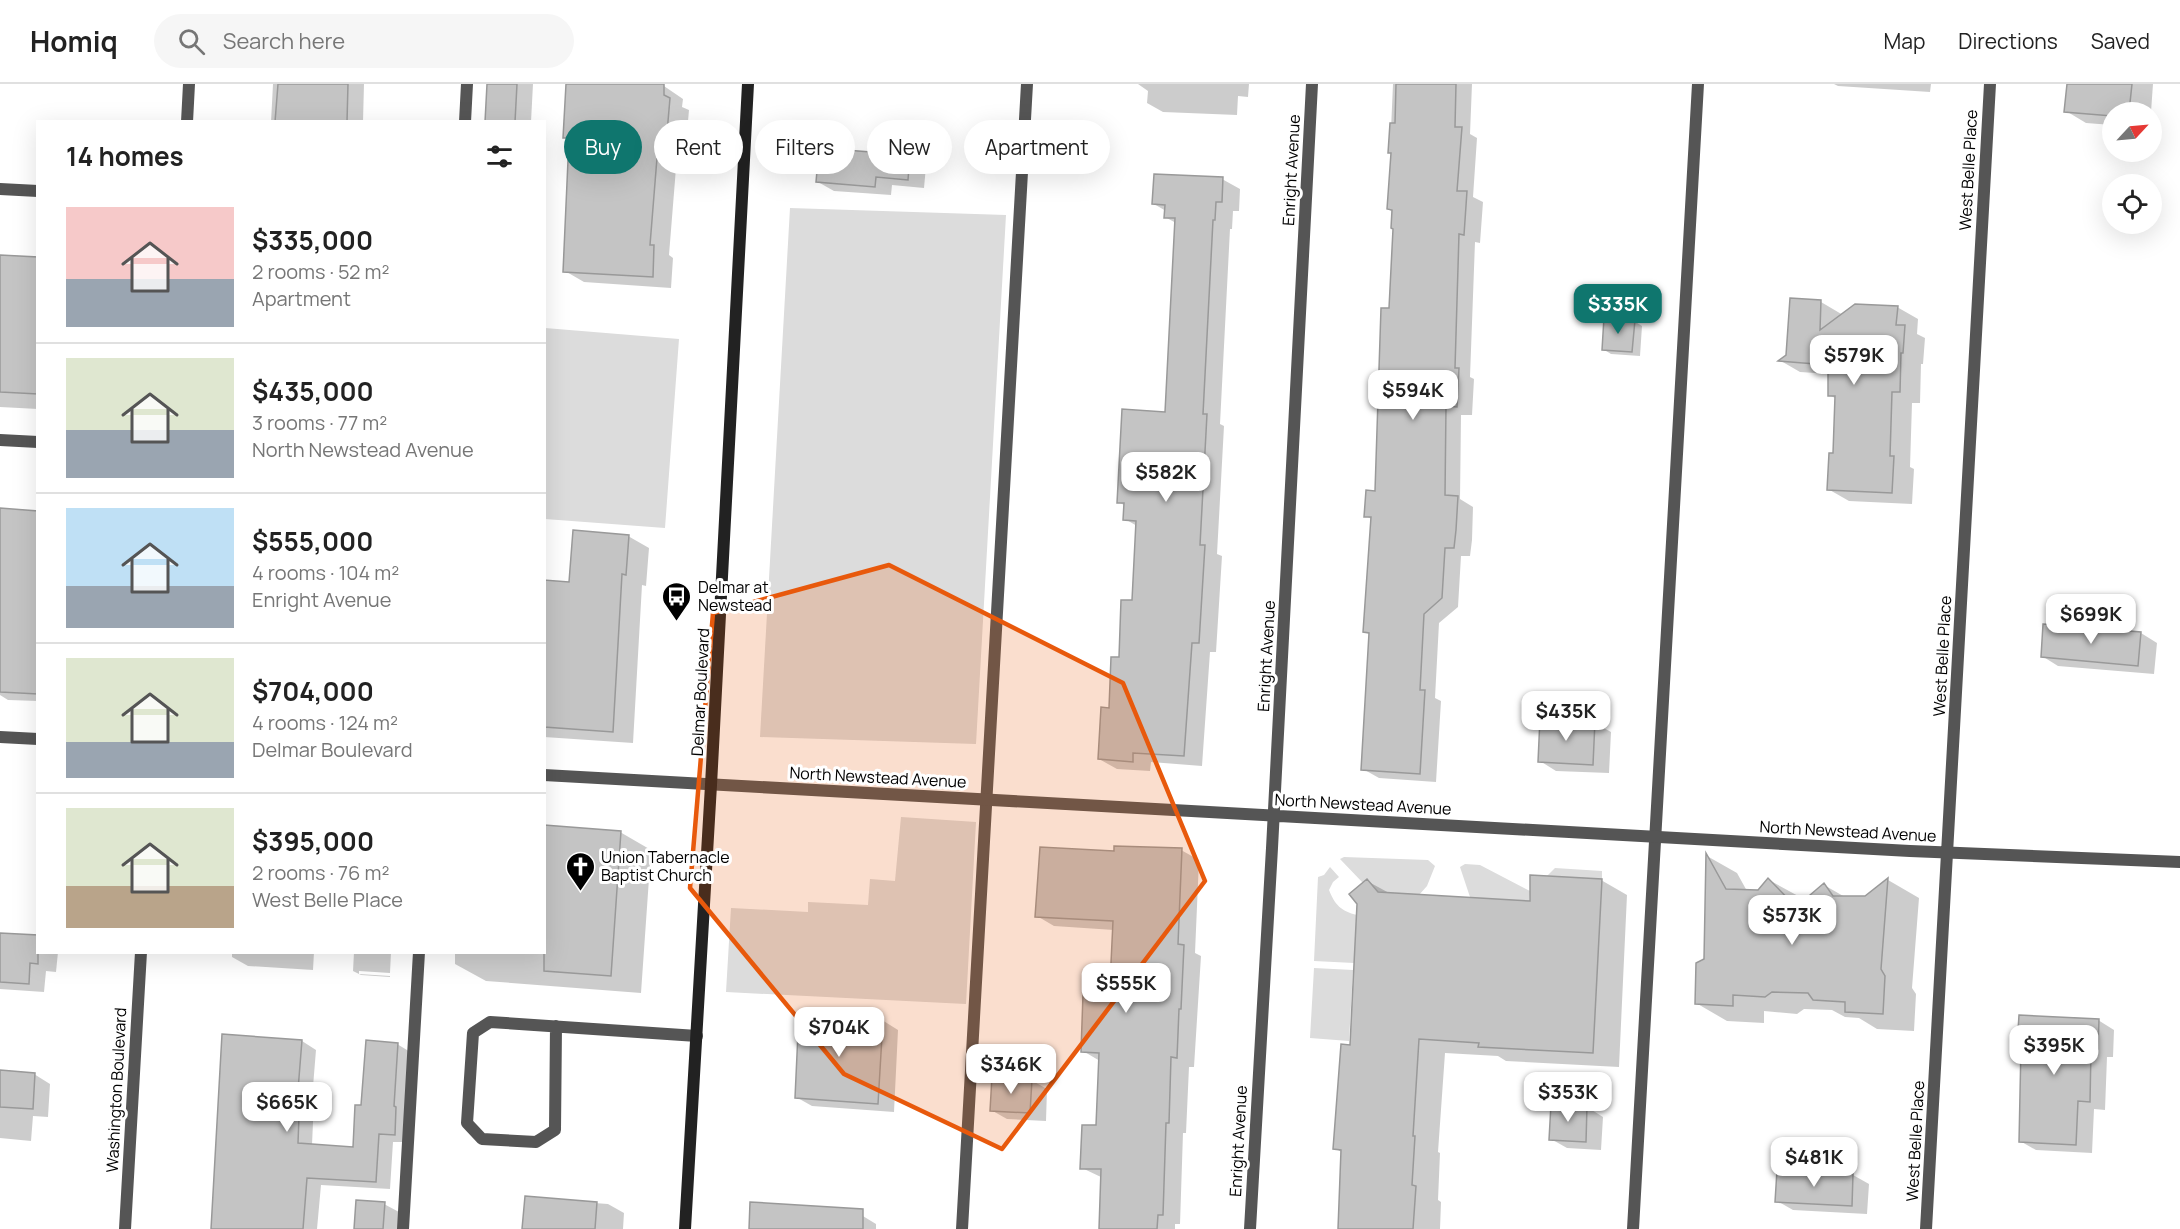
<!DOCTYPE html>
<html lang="en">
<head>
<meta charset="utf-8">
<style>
	:root { --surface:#fff; --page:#f6f6f6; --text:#222; --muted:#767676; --line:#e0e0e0; --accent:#0f766e }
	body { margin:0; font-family:Manrope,sans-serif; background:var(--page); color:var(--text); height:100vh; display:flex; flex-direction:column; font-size:22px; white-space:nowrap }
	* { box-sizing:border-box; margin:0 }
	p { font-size:20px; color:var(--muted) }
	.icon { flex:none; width:33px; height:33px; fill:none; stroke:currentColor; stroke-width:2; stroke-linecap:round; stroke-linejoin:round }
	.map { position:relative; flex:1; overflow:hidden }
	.sheet { position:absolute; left:36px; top:36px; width:510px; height:834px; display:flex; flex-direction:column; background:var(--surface); border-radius:0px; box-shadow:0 6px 24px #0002 }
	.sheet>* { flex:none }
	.hud { position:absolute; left:564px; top:36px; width:570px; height:54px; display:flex; gap:12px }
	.needle { width:39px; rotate:64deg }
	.buttons { position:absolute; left:2102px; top:18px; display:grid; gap:12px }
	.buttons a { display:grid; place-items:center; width:60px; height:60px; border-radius:50%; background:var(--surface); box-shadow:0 6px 24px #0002; font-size:30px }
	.price { position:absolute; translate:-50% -51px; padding:0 14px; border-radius:12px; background:#fff; color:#222; font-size:20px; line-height:39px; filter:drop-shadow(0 2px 3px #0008) }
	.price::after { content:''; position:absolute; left:50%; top:36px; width:18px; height:14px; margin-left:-9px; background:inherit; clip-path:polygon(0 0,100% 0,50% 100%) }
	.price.on { background:var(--accent); color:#fff }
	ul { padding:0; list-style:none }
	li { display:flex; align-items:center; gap:18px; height:150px; padding:0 30px }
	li+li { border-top:2px solid var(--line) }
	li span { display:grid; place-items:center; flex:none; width:168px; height:120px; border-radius:0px; color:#555 }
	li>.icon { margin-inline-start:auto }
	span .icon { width:72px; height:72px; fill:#fffc; stroke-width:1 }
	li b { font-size:26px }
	h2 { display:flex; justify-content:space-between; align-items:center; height:72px; padding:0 30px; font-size:26px }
	.chip { padding:0 21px; border-radius:27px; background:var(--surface); box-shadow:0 6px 24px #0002; font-size:21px; line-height:54px }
	.chip.on { background:var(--accent); color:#fff }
	header { display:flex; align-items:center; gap:36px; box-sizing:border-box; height:84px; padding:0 30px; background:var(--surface); border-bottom:2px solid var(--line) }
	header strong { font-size:28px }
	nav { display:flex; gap:33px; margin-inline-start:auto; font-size:21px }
	.search { width:420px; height:54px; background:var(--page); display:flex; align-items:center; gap:15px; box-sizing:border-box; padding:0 21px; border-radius:33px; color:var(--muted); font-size:22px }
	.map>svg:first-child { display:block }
	.green { fill:#dcdcdc }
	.shadow { fill:#0003 }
	.building { fill:#c4c4c4; stroke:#999; stroke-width:1.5 }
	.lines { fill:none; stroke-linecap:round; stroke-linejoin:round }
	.lane { stroke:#555; stroke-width:12 }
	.street { stroke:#555; stroke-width:12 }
	.secondary { stroke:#222; stroke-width:12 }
	.marked { fill:#e8590c; fill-opacity:0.2; stroke:#e8590c; stroke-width:4.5; stroke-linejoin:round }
	.labels { text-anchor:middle; stroke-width:6; stroke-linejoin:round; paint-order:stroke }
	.street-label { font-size:16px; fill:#000; stroke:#fff }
	.poi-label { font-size:16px; fill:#000; stroke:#fff; text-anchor:start }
</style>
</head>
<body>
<header>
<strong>Homiq</strong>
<div class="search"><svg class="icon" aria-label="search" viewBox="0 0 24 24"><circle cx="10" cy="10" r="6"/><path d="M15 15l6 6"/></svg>Search here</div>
<nav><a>Map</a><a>Directions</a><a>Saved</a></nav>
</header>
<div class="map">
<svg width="2180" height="1145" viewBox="0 0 2180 1145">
	<rect width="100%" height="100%" fill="#fff"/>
	<path class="green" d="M790 124 1006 131 976 660 760 653Z
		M545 244 679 255 665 444 545 435Z
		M901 733 976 738 966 920 726 908 731 824 808 828V818L868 821 870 795 895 797Z
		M1344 773 1428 776 1435 782 1427 802 1419 811 1378 808 1367 795 1363 799 1340 775Z
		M1465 780 1480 781 1530 807 1528 828 1470 813 1460 783Z
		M1330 783 1339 793 1333 798 1329 806C1335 821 1341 827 1357 831L1354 879 1314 877 1318 793 1324 791Z
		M1555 784 1602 787V795L1547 792Z
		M1314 884 1353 886 1349 957 1310 954Z"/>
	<path class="shadow" d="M273 0H364L363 38H271Z
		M488 0H533L531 38H486Z
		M566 0H661L683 15 682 23 689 26 686 60 678 59 669 171 673 174 671 204 584 198 565 187 571 56 564 53Z
		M1138 0H1249L1248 13 1238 12 1237 31 1163 28 1147 19 1148 7Z
		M1393 0H1472L1470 50 1477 54 1473 113 1483 118 1480 159 1475 158 1470 293 1474 295 1472 331H1461L1460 415 1473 423 1472 456 1470 472H1461L1458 523 1439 539 1435 614 1441 617 1436 698 1379 694 1363 685 1370 551 1365 547 1373 436 1366 432 1376 409 1391 226 1394 145 1393 128 1388 125 1392 70 1390 68Z
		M1834 0H1931L1930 8 1838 2Z
		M2067 0H2153L2151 28H2112V41L2086 39 2066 27Z
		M910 73 926 82 924 104 892 101 891 111 834 107 818 98Z
		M1222 95 1240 105 1239 127H1233L1232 145H1230L1220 340 1224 342 1217 470 1222 472 1216 568H1210L1202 682 1151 678 1150 687 1117 685 1099 675 1134 518 1137 442 1125 435 1126 422 1118 418 1166 329 1176 139 1165 133 1166 127 1154 120Z
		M0 172 38 175V325L0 323Z
		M1821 218 1843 231 1897 223 1918 235 1917 250 1925 254 1923 280H1921L1920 319H1912L1910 383 1914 385 1912 420 1849 417 1828 405 1835 370 1837 315 1829 311 1830 290 1800 288 1781 277 1788 272Z
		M1634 237 1642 242 1640 272 1611 270 1603 265Z
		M0 426 38 428V617L8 616 0 611Z
		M628 452 649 464 646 502 642 501 633 659 544 653V497L570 499Z
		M2141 549 2157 559 2154 590 2058 582 2042 572Z
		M1595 639 1611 648 1609 689 1556 687 1540 677Z
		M620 748 651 766 641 909 486 897 455 880V868H544Z
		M1181 766 1199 776 1195 869 1201 872 1194 983H1189L1186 1049H1183L1180 1140H1175V1145H1101L1103 1094 1082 1084 1097 1043 1100 977 1083 967 1100 912 1112 902 1114 846 1054 842 1037 832 1115 769Z
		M1707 772 1737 789 1747 807 1759 808 1769 796 1800 813 1804 818 1824 801 1845 813 1865 814 1888 796 1919 814 1912 904 1916 910 1914 947 1877 945 1859 934 1845 933 1832 926 1804 925 1797 930 1764 927V939L1727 937 1696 919 1705 876Z
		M1601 796 1627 811 1619 983 1506 977 1498 972 1445 969 1438 1068 1440 1069 1438 1116 1441 1118 1440 1145H1340L1343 1069 1335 1064 1351 962 1367 797 1391 810 1531 819Z
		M0 849 38 868H58L56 888 46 887 44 908 0 905Z
		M232 868H314L313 886 248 882 232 873Z
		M354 868H391L390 889 359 887V890L390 892V893L361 891 353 887Z
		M882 936 898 946 894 1028 812 1022 796 1013Z
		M2098 936 2114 946 2113 973H2107L2105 1026 2094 1025 2092 1069 2036 1066 2020 1057 2023 963 2019 961Z
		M302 957 316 966 312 1015 314 1016 312 1061 354 1064 362 1022 397 960 412 969 409 1058H393L390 1105 321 1101 317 1145H213Z
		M0 988 34 990 50 1000 48 1033 33 1032 31 1057 0 1054Z
		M1031 996 1047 1005 1046 1037 1007 1035 991 1026Z
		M1587 1023 1603 1033 1601 1066 1567 1064 1551 1055Z
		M1853 1091 1869 1100 1867 1130 1793 1126 1777 1117Z
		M526 1114 608 1120 624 1129 623 1145H524Z
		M384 1120 399 1128 398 1145H355Z
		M853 1126 876 1140V1145H750Z"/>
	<path class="building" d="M278 0H348L347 38H275Z
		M487 0H517L515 38H485Z
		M566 0H664V11L670 14 667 49H659L650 161H654L653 193 563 188 569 54H563Z
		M1396 0H1456L1455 43H1462L1457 107H1467L1464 151 1459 150 1455 284H1459L1457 323 1446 322 1445 411 1458 412 1456 446 1454 464H1445L1442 514 1424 530 1420 606H1425L1420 690 1361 686 1369 549 1363 548 1371 433H1364L1366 406 1375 407 1381 224H1389L1393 145 1391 144 1392 126 1387 125 1391 69H1388L1390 39H1395Z
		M2067 0H2132L2129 28H2112V32L2064 28Z
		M819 64 910 71 908 96 876 93 875 103 816 98Z
		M1154 90 1223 93 1222 118H1216L1215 136H1213L1203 330H1207L1200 461H1205L1199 559H1192L1184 672 1133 669V678L1098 675 1101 623 1109 624 1111 573H1119L1121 516H1132L1136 437 1123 436 1124 419H1117L1122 325 1165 328 1175 134H1164L1165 121 1152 120Z
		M0 171 38 173V310L0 308Z
		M1790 214 1821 216 1820 246 1855 220 1898 222 1896 241H1905L1903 269H1901L1900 308H1892L1890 372H1894L1892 409 1827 406 1829 369H1833L1835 312H1828V281L1778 277 1786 271Z
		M1604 233 1635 236 1632 268 1602 266Z
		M0 424 38 427V610L0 608Z
		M573 446 629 451 626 491 622 490 613 648 544 643V496L569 498Z
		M2043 540 2141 548 2138 582 2041 573Z
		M1540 634 1595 637 1593 681 1538 678Z
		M544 741 621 747 611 892 544 887Z
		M1114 762 1182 764 1178 860 1184 861 1181 925H1179L1177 974 1171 973 1169 1039H1166L1163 1131H1158L1157 1145H1099L1101 1085H1080L1082 1041H1096L1099 969 1081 968 1083 910 1098 911 1099 900H1110L1113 837 1035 833 1040 763 1114 767Z
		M1706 769 1726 805 1758 806 1768 794 1796 823 1824 799 1833 812H1865L1888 794 1881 885 1885 892 1883 930 1845 928V918L1813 916 1808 909 1772 908 1765 913 1733 911V922L1695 920 1696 879 1704 875Z
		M1530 791 1602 795 1593 969 1478 963 1479 959 1419 955 1413 1052H1415L1412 1101 1416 1102 1413 1145H1338L1341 1066 1333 1065 1341 960 1350 961 1357 820 1349 810 1367 795 1378 808 1530 817Z
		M0 849 38 851V880L30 879 29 900 0 898Z
		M799 927 883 935 878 1020 795 1014Z
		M2019 931 2099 935 2098 965H2091L2090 1018 2078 1017 2076 1061 2019 1058 2021 962H2017Z
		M222 950 302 956 298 1006H300L298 1059 353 1063 355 1021H361L366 956 398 959 394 1022 396 1023 395 1051 379 1050 376 1098 307 1094 303 1145H211Z
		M0 986 35 989 33 1025 0 1023Z
		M992 992 1032 995 1030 1029 990 1027Z
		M1551 1020 1587 1022 1586 1058 1549 1056Z
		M1777 1086 1853 1090 1852 1122 1775 1118Z
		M525 1112 597 1118 595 1145H522Z
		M356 1116 385 1118 383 1145H354Z
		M750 1118 863 1125V1145H749Z"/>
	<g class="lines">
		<path class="lane" d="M465 38 467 0
			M0 105 38 107
			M0 356 38 358
			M556 942 555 1046 536 1058 482 1055 467 1039 473 949 490 938 697 952
			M403 1145 419 868
			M962 1145 1027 0
			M1633 1145 1698 0"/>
		<path class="street" d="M187 38 189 0
			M0 653 38 655
			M544 691 1910 767 2180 778
			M125 1145 141 868
			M1250 1145 1272 764 1312 0
			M1926 1145 1990 0"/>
		<path class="secondary" d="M685 1145 711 701 748 0"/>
	</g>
	<path class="marked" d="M889 481 1123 599 1205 797 1002 1065 844 990 690 804 713 529Z"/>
	<defs>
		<symbol id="bus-pin" viewBox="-11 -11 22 30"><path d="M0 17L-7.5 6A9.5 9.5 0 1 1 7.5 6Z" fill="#000" stroke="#fff"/><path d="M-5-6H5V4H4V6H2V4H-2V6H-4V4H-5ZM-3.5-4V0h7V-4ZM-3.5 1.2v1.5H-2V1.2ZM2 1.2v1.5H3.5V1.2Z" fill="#fff"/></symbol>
		<symbol id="church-pin" viewBox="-11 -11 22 30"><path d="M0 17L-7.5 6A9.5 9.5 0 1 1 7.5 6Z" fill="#000" stroke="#fff"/><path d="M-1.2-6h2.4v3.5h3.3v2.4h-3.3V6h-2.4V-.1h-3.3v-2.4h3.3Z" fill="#fff"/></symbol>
	</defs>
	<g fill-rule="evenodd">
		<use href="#bus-pin" x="660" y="496" width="33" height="45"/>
		<use href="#church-pin" x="564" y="766" width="33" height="45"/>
	</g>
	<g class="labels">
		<g class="street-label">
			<text transform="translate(1291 86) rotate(-87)" y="6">Enright Avenue</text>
			<text transform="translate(1968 86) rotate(-87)" y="6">West Belle Place</text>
			<text transform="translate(1266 572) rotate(-87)" y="6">Enright Avenue</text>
			<text transform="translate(1942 572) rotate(-87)" y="6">West Belle Place</text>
			<text transform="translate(700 608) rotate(-87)" y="6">Delmar Boulevard</text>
			<text transform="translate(878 693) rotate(3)" y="6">North Newstead Avenue</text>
			<text transform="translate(1363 720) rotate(3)" y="6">North Newstead Avenue</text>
			<text transform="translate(1848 747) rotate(3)" y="6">North Newstead Avenue</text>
			<text transform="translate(116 1006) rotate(-87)" y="6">Washington Boulevard</text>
			<text transform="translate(1238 1057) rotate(-87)" y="6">Enright Avenue</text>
			<text transform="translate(1915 1057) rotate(-87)" y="6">West Belle Place</text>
		</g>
		<g class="poi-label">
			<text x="698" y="509">Delmar at<tspan x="698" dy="18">Newstead</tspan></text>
			<text x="601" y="779">Union Tabernacle<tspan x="601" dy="18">Baptist Church</tspan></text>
		</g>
	</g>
</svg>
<div class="buttons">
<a><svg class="needle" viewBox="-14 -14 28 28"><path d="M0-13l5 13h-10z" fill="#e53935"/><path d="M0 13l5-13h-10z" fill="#767676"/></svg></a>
<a><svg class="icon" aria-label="locate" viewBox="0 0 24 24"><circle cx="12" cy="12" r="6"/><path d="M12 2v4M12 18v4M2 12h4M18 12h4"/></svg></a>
</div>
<b class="price on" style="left:1618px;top:251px">$335K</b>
<b class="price" style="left:1854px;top:302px">$579K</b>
<b class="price" style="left:1413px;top:337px">$594K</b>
<b class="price" style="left:1166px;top:419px">$582K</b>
<b class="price" style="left:2091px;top:561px">$699K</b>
<b class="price" style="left:1566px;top:658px">$435K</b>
<b class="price" style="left:1792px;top:862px">$573K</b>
<b class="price" style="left:1126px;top:930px">$555K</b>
<b class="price" style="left:839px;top:974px">$704K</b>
<b class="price" style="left:2054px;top:992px">$395K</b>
<b class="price" style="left:1011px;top:1011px">$346K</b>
<b class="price" style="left:1568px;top:1039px">$353K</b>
<b class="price" style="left:287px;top:1049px">$665K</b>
<b class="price" style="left:1814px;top:1104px">$481K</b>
<div class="hud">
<a class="chip on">Buy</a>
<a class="chip">Rent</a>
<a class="chip">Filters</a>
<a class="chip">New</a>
<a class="chip">Apartment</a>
</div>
<section class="sheet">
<h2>14 homes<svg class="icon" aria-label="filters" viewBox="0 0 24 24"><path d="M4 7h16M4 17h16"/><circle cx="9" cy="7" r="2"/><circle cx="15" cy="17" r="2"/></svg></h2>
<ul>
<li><span style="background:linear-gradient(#f6c9c9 60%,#9aa5b1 0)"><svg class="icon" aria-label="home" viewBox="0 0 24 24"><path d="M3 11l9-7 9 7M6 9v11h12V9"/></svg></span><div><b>$335,000</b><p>2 rooms · 52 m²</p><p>Apartment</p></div></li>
<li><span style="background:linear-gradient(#dfe7d0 60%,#9aa5b1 0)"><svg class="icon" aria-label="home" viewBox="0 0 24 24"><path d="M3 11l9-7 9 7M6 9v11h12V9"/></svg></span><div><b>$435,000</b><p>3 rooms · 77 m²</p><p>North Newstead Avenue</p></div></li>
<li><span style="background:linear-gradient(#bfe0f5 65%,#9aa5b1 0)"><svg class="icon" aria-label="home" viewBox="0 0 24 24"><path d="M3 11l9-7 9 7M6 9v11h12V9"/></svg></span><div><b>$555,000</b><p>4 rooms · 104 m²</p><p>Enright Avenue</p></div></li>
<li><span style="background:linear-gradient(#dfe7d0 70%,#9aa5b1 0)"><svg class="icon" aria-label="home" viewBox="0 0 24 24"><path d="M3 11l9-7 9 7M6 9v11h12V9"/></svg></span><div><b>$704,000</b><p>4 rooms · 124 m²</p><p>Delmar Boulevard</p></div></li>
<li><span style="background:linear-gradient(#dfe7d0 65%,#b9a48a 0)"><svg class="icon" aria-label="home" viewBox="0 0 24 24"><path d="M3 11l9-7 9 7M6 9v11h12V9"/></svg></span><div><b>$395,000</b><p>2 rooms · 76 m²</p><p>West Belle Place</p></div></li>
</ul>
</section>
</div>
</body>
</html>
